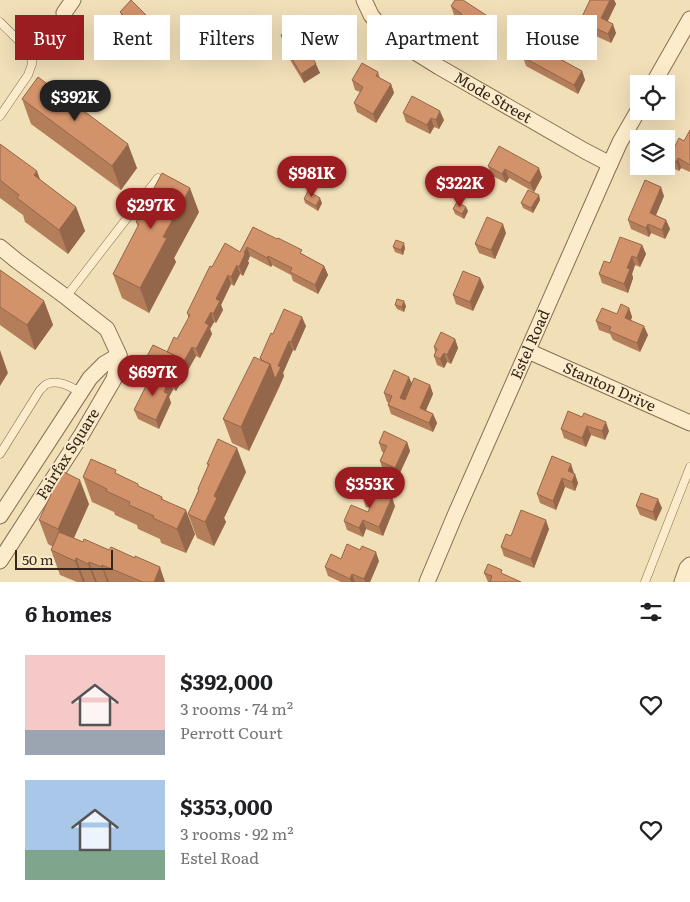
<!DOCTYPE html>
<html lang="en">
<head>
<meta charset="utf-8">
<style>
	:root { --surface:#fff; --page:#f2f2f2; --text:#202124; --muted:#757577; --accent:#9c1d21 }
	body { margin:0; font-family:Literata,serif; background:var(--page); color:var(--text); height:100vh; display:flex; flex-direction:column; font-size:19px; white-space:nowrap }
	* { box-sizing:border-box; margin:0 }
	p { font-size:16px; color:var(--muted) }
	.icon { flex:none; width:28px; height:28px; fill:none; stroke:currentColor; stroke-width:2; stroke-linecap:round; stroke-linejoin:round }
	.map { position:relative; height:582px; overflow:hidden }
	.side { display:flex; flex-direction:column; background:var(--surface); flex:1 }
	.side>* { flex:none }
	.hud { position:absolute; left:15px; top:15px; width:660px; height:45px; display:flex; gap:10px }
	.controls { position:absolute; left:630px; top:75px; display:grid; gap:10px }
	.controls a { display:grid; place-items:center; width:45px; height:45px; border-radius:0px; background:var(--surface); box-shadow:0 5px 20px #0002; font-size:25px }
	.scale { position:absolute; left:15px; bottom:12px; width:98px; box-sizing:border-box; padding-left:5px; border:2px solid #352619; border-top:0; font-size:14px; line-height:18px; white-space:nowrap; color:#352619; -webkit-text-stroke:4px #f8e9c8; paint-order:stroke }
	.price { position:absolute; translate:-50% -42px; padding:0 11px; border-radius:18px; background:var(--accent); color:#fff; font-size:16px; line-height:32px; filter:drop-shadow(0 1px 2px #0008) }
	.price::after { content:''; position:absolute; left:50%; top:30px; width:15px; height:11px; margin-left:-8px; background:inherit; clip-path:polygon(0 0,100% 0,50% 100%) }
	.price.active { background:#222; color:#fff }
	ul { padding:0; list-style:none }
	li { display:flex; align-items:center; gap:15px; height:125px; padding:0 25px }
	li span { display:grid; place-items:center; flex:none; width:140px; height:100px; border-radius:0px; color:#555 }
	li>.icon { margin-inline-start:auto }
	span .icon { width:60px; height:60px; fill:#fffc; stroke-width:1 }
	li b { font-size:21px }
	h2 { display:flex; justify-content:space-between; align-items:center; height:60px; padding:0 25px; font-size:21px }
	.tag { padding:0 18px; border-radius:0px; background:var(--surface); box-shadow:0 5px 20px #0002; font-size:18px; line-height:45px }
	.tag.active { background:var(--accent); color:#fff }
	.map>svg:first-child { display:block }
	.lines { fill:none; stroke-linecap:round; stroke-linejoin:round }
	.lane-casing { stroke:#886e52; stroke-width:9 }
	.street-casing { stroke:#886e52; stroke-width:17 }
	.lane { stroke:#fceccb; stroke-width:8 }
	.street { stroke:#fceccb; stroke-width:15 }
	.wall { fill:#b57e5b }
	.shaded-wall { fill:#94674a }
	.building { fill:#d3936a; stroke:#94674a }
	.labels { text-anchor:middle; stroke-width:4; stroke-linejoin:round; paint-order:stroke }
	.street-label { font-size:15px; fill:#352619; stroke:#f8e9c8 }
</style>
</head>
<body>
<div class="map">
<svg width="690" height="582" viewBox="0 0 690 582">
	<rect width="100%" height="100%" fill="#f1dfb8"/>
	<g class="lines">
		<defs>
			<path id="lane" d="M0 22 32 54V64L28 75 0 116
				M66 297 158 178
				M0 454 40 390C43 388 44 385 47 384 58 379 71 387 80 392
				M645 582 690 467"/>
			<g id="street">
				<path id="s1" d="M364 0 371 15 381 28 394 39 439 67 585 151 610 164"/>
				<path d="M64 13 73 0"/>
				<path d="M653 84 690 19"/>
				<path d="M0 247 17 261 66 297 107 329 119 355 114 379 82 434 0 561"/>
				<path id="s2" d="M528 351 690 423"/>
				<path d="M0 516 90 378 104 364 119 355"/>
				<path id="s3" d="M427 582 456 513 610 164 620 142 639 109"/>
				<path d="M682 582 687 568 690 565"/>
			</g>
		</defs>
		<use href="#lane" class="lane-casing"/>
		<use href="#street" class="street-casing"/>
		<use href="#lane" class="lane"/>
		<use href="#street" class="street"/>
	</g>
	<path class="wall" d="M590 0H614L616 4 607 21 616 33 611 43 583 30 580 21Z
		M451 6 495 28 485 43 462 28 459 18 454 15Z
		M120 12 149 18 153 27 146 33 150 42 139 53 120 34 117 25 123 19Z
		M281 35 298 41 320 73 304 83 289 58 286 49H287L284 44Z
		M548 44 551 54 582 71 585 80 578 94 526 66 523 57Z
		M378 72 380 78 391 84 394 93 376 123 357 112 354 103 360 92 355 90 352 80Z
		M22 99 137 168 121 190 31 124Z
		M403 113 444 120 439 129 434 127 430 134 406 122Z
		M690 130V172L681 168 679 171 666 165V144L674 148 684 141Z
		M0 144 39 179 76 207 85 231 68 254 25 222 23 215 0 198Z
		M499 146 542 177 534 192 509 178 506 183 491 175 488 166Z
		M539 195 540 200 533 213 523 208 521 203Z
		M664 196 656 215 666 220 670 229 665 239 651 233 649 237 631 229 628 220Z
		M304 199 322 203 318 211 305 203Z
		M453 209 468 211 464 219 455 214Z
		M199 212 174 258 176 262 149 313 122 298 113 274 138 227 136 222Z
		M253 227 324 266 328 275 318 294 293 281 291 275 272 265 271 267 250 256 248 261 249 263 243 276 240 274 234 286 231 284 221 305 223 310 216 323 214 322 210 329 212 334 200 358 196 356 176 391 173 389 169 397 171 403 159 429 138 419 134 410 153 372 147 356 167 352 177 339 189 319 187 313 212 267 240 252Z
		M506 233 495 259 479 253 475 244Z
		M642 245 646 254 640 267 635 265 632 274 633 278 628 293 602 283 599 274 610 263Z
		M393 247 405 248 403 255 395 252Z
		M0 270 44 301 53 325 35 350 0 325Z
		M480 278 484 287 473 311 456 304 453 295Z
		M395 305 406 306 404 312 397 309Z
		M629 308 632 317 631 320 648 335 640 352 613 340 610 334 599 330 596 321 617 314Z
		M306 326 295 351 293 350 283 373 284 376 279 388 249 451 232 443 223 419 261 360 260 358 273 334Z
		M455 339 458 348 451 364 447 362 444 368 437 365 434 356 435 352 434 347Z
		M412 384 430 385 433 394 426 410 433 414 437 423 433 432 391 414 388 405 389 403 387 402 384 393Z
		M568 411 609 431 605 440 591 435 586 447 564 438 561 429Z
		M407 442 410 451 398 477 383 470 380 461 384 453 382 452 379 443Z
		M552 456 574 473 578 483 575 491 565 487 556 510 540 503 537 494Z
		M207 464 246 472 224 518 226 522 214 546 197 538 188 514 198 491V489L208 466Z
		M118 474 139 487 162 497 163 500 195 534 186 553 161 543 160 539 138 529 137 525 115 515 114 512 92 502 83 477Z
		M363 498 395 506 383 536 366 529 363 537 347 530 344 521 368 512 370 508 366 507Z
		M89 504 74 538 165 582H77L60 575 51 550 53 547 48 544 39 520Z
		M636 506 662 508 656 521 640 515Z
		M549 529 534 568 504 556 501 547 511 536Z
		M341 559 379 561 370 582H341L328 576 325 567Z
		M484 573 504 575 521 582H488Z"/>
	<path class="shaded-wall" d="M610 0H614L616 4 605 27 601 18Z
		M149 18 153 27 146 33 150 42 139 53 136 44 140 27Z
		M492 19 495 28 485 43 482 34Z
		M613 24 616 33 611 43 608 34Z
		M548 44 552 53 548 60 545 51Z
		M316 64 320 73 304 83 301 74Z
		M582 71 585 80 578 94 574 85Z
		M391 84 394 93 376 123 373 114Z
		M440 111 444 120 439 129 436 120Z
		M431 118 434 127 430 134 427 125Z
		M128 144 137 168 121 190 112 166Z
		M678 158 681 168 679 171 676 162Z
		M539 168 542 177 534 192 530 183Z
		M505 169 509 178 506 183 502 174Z
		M37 171 46 196 34 175Z
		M661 187 664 196 653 222 650 213Z
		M190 188 199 212 174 258 176 262 149 313 140 288 163 237Z
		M539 195 540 200 533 213 531 208Z
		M320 198 322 203 318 211 316 206Z
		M76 207 85 231 68 254 59 230Z
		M466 207 468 211 464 219 462 214Z
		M666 220 670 229 665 239 662 230Z
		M503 224 506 233 495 259 491 250Z
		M648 224 651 233 649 237 646 228Z
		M404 243 405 248 403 255 401 250Z
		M642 245 646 254 640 267 637 258Z
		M247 247 250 256 248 261 249 263 243 276 239 267 244 253Z
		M268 256 272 265 271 267 267 258Z
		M632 256 635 265 632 274 633 278 628 293 624 284 627 268Z
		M237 265 240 274 234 286 231 277Z
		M324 266 328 275 318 294 315 285Z
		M228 275 231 284 221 305 223 310 216 323 213 314 216 299Z
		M480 278 484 287 473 311 470 302Z
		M44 301 53 325 35 350 27 325Z
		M404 301 406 306 404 312 402 307Z
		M629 308 632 317 628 327 625 318Z
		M211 312 214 322 210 329 212 334 200 358 196 349 205 323Z
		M302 317 306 326 295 351 291 342Z
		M644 326 648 335 640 352 637 343Z
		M455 339 458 348 451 364 447 355Z
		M289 341 293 350 283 373 284 376 249 451 241 427 270 364 278 366Z
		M192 347 196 356 176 391 167 367 174 355Z
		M0 350 8 373 0 386Z
		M444 353 447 362 444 368 440 359Z
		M409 377 413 386 404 407 400 398Z
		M169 380 173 390 169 397 171 403 159 429 156 420 164 392Z
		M430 385 433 394 423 417 420 408Z
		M433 414 437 423 433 432 429 423Z
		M606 422 609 431 605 440 602 431Z
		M587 426 591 435 586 447 582 438Z
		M407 442 410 451 398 477 395 468Z
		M237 448 246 472 224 518 226 522 214 546 205 522 214 496Z
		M571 464 574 473 568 471Z
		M575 474 578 483 575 491 572 482Z
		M562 478 565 487 556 510 553 501Z
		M80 480 89 504 67 553 58 529Z
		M392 497 395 506 383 536 379 527Z
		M658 499 662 508 656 521 653 512Z
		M186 510 195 534 186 553 177 529Z
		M363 520 366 529 363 537 359 528Z
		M546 520 549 529 534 568 531 559Z
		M376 552 379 561 370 582H365L364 579Z
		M76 558 85 582H83L75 561Z
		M89 562 97 582H95L88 564Z
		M102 565 109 582H107L102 567Z
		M160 567 165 582H154Z
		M352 574 355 582H351L350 579Z"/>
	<path class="building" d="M131 0 149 18 140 27 146 33 136 44 117 25 125 17 120 12Z
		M455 0H463L492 19 482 34 458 19 462 14 451 6Z
		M590 0H610L601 18 613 24 608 34 580 21Z
		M290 29 298 41 301 39 316 64 301 74 286 49 288 48 281 35Z
		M534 36 548 44 545 51 582 71 574 85 523 57Z
		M362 63 378 72 376 76 391 84 373 114 354 103 363 87 352 80Z
		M38 77 128 144 112 166 22 99Z
		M412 96 440 111 436 120 431 118 427 125 403 113Z
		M690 130V165L678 158 676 162 666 157V144L674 148 679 138 684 141Z
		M0 144 37 171 34 175 76 207 59 230 17 198 19 195 0 180Z
		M499 146 539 168 530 183 505 169 502 174 488 166Z
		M162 173 190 188 163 237 167 238 140 288 113 274 139 224 136 222Z
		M645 180 661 187 650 213 666 220 662 230 648 224 646 228 628 220Z
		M528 190 539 195 531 208 521 203Z
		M308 191 320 198 316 206 304 199Z
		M457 202 466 207 462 214 453 209Z
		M487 217 503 224 491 250 475 244Z
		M253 227 277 239 278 238 302 250 300 253 324 266 315 285 290 272 292 268 268 256 267 258 247 247 244 253 245 254 239 267 237 265 231 277 228 275 216 299 220 301 213 314 211 312 205 323 209 325 196 349 192 347 179 370 174 355 167 352 174 337 177 339 190 315 187 313 210 266 212 267 225 243 240 252Z
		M620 237 642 245 637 258 632 256 627 268 630 269 624 284 599 274 604 261 610 263Z
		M396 240 404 243 401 250 393 247Z
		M0 270 44 301 27 325 0 307Z
		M463 271 480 278 470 302 453 295Z
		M397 299 404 301 402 307 395 305Z
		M621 304 629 308 625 318 644 326 637 343 609 331 611 327 596 321 602 308 617 314Z
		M284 309 302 317 291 342 289 341 278 366 281 367 275 379 270 364 261 360 262 359 260 358 271 333 273 334Z
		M441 332 455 339 447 355 444 353 440 359 434 356 437 349 434 347Z
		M153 345 174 355 167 367 147 356Z
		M254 357 270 364 241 427 223 419Z
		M394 370 409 377 400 398 405 400 414 378 430 385 420 408 433 414 429 423 388 405 392 396 384 393Z
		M153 372 169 380 164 392 168 394 156 420 134 410Z
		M568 411 582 417 584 413 606 422 602 431 587 426 582 438 561 429Z
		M384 431 407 442 395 468 380 461 387 446 379 443Z
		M218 439 237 448 214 496 217 498 205 522 188 514 199 490 198 489 209 464H207Z
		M552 456 571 464 568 471 575 474 572 482 562 478 553 501 537 494Z
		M91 459 116 470 115 473 138 484V486L162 497 161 499 186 510 177 529 153 518 154 516 129 505 130 502 106 491 107 489 83 477Z
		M62 471 80 480 58 529 39 520Z
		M367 487 392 497 379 527 363 520 359 528 344 521 351 505 368 512 372 502 363 498Z
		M641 493 658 499 653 512 636 506Z
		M521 510 546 520 531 559 501 547 506 534 511 536Z
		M59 532 83 542 84 539 109 550 111 547 135 558V556L160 567 154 582H143L102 565V567L89 562 88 564 76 558 75 561 51 550Z
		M347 544 360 550 362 546 376 552 364 579 352 574 350 579 325 567 331 554 341 559Z
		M488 564 502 570 501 573 521 582H490L492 576 484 573Z"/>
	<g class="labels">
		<g class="street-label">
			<text dy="5" stroke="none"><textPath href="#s1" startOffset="165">Mode Street</textPath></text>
			<text dy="5" stroke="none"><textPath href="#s3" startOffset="259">Estel Road</textPath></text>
			<text dy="5" stroke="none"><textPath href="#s2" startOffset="89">Stanton Drive</textPath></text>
			<text transform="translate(68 454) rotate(-58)" y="5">Fairfax Square</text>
		</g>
	</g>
</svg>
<div class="controls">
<a><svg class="icon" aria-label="locate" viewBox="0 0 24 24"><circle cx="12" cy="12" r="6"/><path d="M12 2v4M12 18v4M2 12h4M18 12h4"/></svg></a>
<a><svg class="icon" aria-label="layers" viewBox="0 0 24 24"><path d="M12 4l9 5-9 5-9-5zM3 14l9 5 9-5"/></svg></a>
</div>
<div class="scale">50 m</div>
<b class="price active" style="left:75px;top:122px">$392K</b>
<b class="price" style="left:312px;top:198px">$981K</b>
<b class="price" style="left:460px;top:208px">$322K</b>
<b class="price" style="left:151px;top:230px">$297K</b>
<b class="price" style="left:153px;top:397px">$697K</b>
<b class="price" style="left:370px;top:509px">$353K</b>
<div class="hud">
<a class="tag active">Buy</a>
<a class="tag">Rent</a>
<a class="tag">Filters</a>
<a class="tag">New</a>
<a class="tag">Apartment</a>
<a class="tag">House</a>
</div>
</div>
<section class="side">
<h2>6 homes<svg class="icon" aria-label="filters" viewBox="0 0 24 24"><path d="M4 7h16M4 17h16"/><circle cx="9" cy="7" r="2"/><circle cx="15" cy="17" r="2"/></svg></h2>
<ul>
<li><span style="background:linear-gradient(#f6c9c9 75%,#9aa5b1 0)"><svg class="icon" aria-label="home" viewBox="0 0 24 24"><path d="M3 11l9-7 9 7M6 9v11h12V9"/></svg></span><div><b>$392,000</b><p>3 rooms · 74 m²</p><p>Perrott Court</p></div><svg class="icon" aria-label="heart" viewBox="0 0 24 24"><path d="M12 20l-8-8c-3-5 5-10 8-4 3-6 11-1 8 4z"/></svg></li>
<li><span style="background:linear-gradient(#a9c7e8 70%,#7fa58c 0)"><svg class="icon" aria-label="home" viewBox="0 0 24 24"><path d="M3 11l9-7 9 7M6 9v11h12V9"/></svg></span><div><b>$353,000</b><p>3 rooms · 92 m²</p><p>Estel Road</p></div><svg class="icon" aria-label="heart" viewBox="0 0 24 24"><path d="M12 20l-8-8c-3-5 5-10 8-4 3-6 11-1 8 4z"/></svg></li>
</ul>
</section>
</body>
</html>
